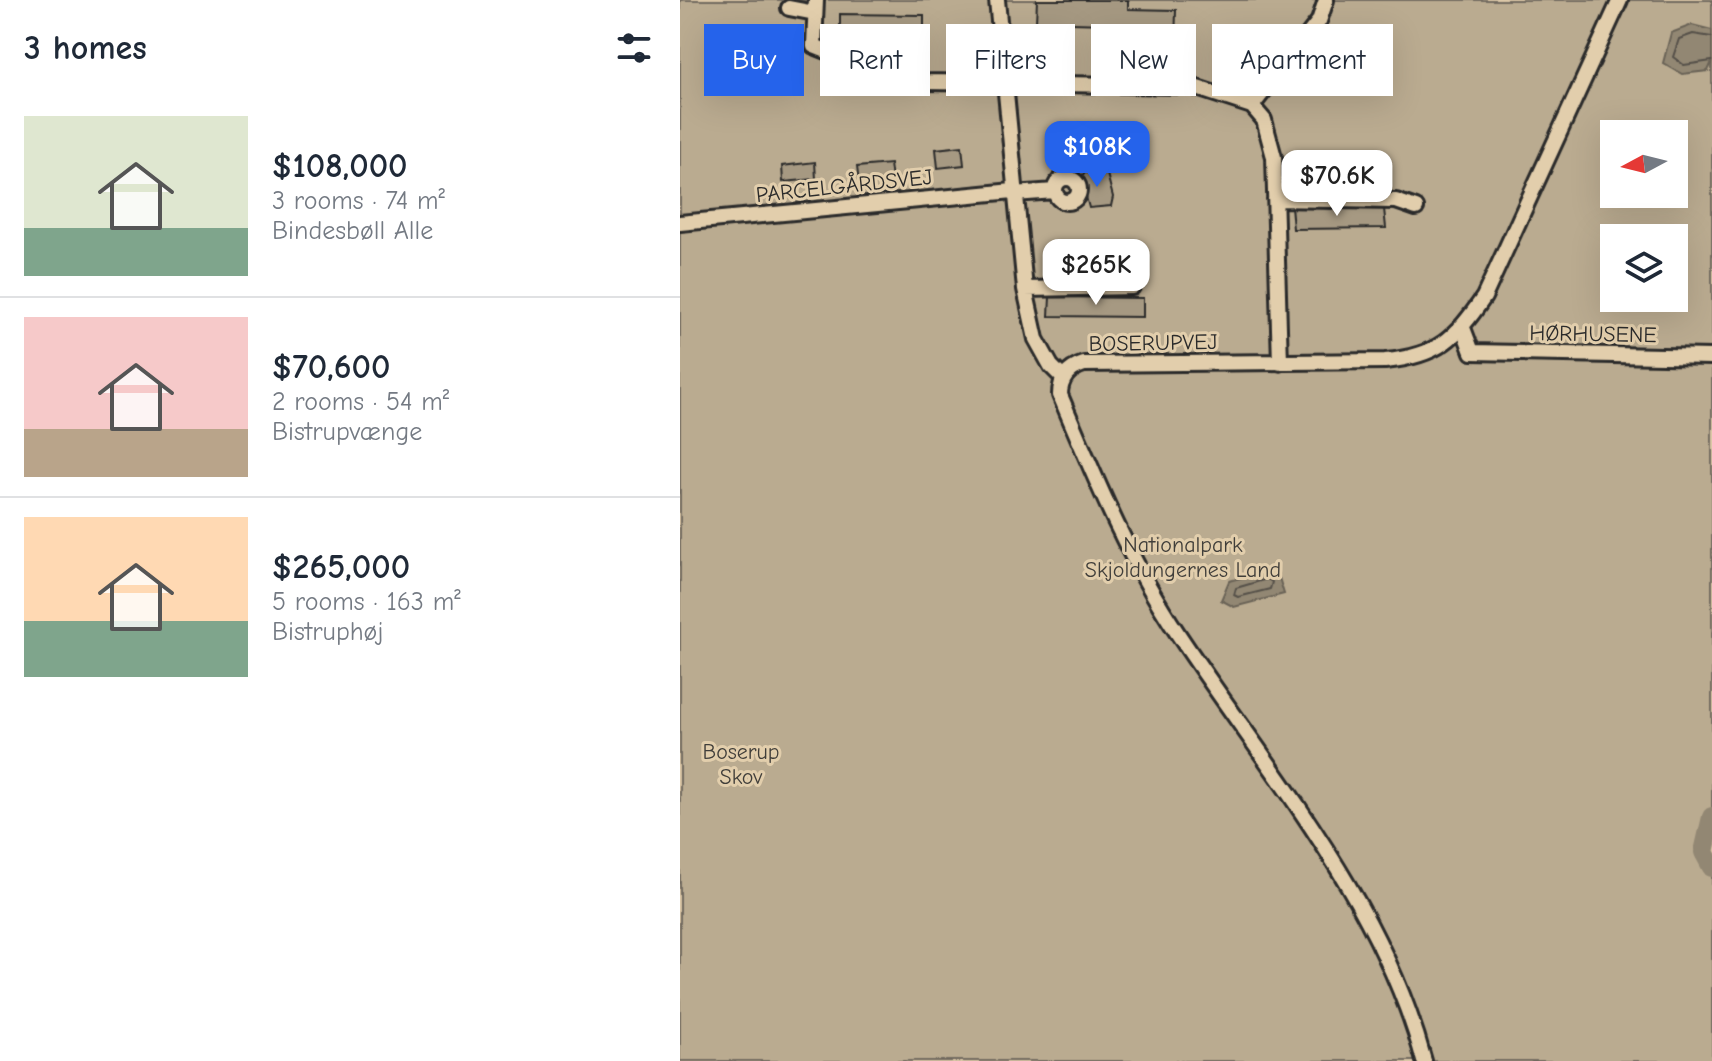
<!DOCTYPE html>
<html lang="en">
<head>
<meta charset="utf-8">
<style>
	:root { --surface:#fff; --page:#f2f2f3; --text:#1f2937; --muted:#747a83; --line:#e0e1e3; --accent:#2563eb }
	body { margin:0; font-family:"Comic Neue",sans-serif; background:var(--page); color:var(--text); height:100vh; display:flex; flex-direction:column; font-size:30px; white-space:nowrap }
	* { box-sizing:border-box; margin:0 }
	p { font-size:26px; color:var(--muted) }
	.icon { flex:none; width:44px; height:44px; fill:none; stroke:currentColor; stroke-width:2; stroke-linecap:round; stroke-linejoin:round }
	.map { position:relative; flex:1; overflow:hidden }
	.sheet { display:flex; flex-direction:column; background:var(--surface); width:680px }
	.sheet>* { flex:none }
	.top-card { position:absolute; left:24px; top:24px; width:760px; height:72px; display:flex; gap:16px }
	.needle { width:52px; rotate:263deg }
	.fabs { position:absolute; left:920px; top:120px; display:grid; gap:16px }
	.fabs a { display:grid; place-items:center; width:88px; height:88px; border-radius:0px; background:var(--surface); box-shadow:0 8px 32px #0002; font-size:40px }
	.price { position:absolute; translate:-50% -68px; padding:0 18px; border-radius:16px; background:#fff; color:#222; font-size:26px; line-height:52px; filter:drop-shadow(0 2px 4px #0008) }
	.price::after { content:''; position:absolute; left:50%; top:48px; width:24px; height:18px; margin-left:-12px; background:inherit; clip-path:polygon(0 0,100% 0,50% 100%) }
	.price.selected { background:var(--accent); color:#fff }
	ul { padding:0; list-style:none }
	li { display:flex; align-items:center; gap:24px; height:200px; padding:0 24px }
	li+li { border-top:2px solid var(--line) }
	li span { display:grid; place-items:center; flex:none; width:224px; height:160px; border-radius:0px; color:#555 }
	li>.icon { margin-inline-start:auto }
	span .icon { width:96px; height:96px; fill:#fffc; stroke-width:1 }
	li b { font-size:34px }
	h2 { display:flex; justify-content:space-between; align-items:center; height:96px; padding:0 24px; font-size:34px }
	.tag { padding:0 28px; border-radius:0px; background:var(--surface); box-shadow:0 8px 32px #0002; font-size:28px; line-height:72px }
	.tag.selected { background:var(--accent); color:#fff }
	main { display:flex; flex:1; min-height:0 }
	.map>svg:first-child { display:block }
	.green { fill:#baab90; stroke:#726b5e; stroke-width:2; fill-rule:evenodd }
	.water { fill:#928773; stroke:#696256; stroke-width:2 }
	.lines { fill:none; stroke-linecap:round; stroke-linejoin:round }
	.shore { stroke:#545048; stroke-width:2 }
	.river { stroke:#928773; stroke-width:20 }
	.building { fill:#a69982; stroke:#2b2b2b; stroke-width:2 }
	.minor-casing { stroke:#2b2b2b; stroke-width:20 }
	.minor { stroke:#e2ceac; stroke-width:14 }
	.labels { text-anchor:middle; stroke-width:6; stroke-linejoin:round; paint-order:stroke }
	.street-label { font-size:22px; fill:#2b2b2b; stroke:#e2ceac }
	.park-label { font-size:22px; fill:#403e3a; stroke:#e2ceac }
</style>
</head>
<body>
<main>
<section class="sheet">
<h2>3 homes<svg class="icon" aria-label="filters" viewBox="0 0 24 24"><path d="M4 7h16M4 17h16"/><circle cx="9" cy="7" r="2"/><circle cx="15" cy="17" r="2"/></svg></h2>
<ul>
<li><span style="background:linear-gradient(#dfe7d0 70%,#7fa58c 0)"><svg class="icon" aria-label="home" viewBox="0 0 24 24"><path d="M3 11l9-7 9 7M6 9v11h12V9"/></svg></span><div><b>$108,000</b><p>3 rooms · 74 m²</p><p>Bindesbøll Alle</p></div></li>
<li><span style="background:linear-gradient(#f6c9c9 70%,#b9a48a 0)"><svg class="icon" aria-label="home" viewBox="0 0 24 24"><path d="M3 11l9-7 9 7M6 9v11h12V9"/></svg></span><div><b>$70,600</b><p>2 rooms · 54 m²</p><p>Bistrupvænge</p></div></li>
<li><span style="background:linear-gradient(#ffd9b3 65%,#7fa58c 0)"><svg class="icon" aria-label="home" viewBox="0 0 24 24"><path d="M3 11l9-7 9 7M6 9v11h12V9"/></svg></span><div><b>$265,000</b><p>5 rooms · 163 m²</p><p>Bistruphøj</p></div></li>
</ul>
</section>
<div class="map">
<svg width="1032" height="1061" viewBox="0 0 1032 1061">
	<rect width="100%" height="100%" fill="#dbc7a7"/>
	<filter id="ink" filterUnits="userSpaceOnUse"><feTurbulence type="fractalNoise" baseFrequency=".0125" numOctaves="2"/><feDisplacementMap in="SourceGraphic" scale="16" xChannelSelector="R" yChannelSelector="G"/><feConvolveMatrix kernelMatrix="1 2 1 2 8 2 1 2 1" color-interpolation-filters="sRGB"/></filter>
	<g filter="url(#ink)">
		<path class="green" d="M0 0H1032V1061H0ZM934 134H994V194H934ZM934 238H994V298H934Z"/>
		<path class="water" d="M1012 25 1032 30V62L1028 71 1002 74 983 63 991 33Z
			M596 568 604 594 554 607 541 600 549 581Z"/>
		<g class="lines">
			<path class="shore" d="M1032 37 1013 34 999 39 993 57 1004 65 1032 61
				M587 579 592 582 590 589 558 597 554 595 556 588Z"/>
			<path class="river" d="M1032 817 1024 852 1032 867"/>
		</g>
		<path class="building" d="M357 0H448V9L496 10 495 44 425 43 426 24 356 22Z
			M160 14 244 15V40H160Z
			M282 146 284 165 258 168 256 149Z
			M135 162 136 179 103 182 102 166Z
			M210 164 212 180 179 183 177 167Z
			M426 170 433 197 431 206 409 208 401 178 404 173Z
			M611 206 704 209 706 228 613 229Z
			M370 297 463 298V317L369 316Z"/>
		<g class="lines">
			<defs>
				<path id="minor" d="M136 0 134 46 207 75 245 82 511 86 572 106 584 120 594 157 600 363
					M317 0 345 289 356 339 371 366 383 378
					M109 8 135 13
					M572 106 639 21 646 0
					M375 190a12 12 0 1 1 24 0a12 12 0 1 1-24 0Z
					M334 194 375 191
					M595 199 716 201 736 208
					M0 223 333 191
					M345 289 452 287
					M783 328 792 352 1032 357
					M744 1061C701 899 588 770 498 634 448 559 415 478 380 395 380 379 388 369 404 364L705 361C758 356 775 339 804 297L940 0"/>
			</defs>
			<use href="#minor" class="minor-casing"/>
			<use href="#minor" class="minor"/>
		</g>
	</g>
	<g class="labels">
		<g class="street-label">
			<text transform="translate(164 185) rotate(-6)" y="8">PARCELGÅRDSVEJ</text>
			<text transform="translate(913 333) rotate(1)" y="8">HØRHUSENE</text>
			<text transform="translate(473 342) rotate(-1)" y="8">BOSERUPVEJ</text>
		</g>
		<g class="park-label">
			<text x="503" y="552">Nationalpark<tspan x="503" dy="25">Skjoldungernes Land</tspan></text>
			<text x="61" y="759">Boserup<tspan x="61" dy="25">Skov</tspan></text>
		</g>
	</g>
</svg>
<div class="fabs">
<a><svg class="needle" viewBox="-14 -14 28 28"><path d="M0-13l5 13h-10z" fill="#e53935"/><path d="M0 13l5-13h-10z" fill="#747a83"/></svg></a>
<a><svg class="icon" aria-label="layers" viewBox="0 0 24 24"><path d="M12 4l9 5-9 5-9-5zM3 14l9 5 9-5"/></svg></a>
</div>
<b class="price selected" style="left:417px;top:189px">$108K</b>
<b class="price" style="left:657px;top:218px">$70.6K</b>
<b class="price" style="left:416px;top:307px">$265K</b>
<div class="top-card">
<a class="tag selected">Buy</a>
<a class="tag">Rent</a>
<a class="tag">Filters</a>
<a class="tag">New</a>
<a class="tag">Apartment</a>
</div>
</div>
</main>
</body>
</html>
